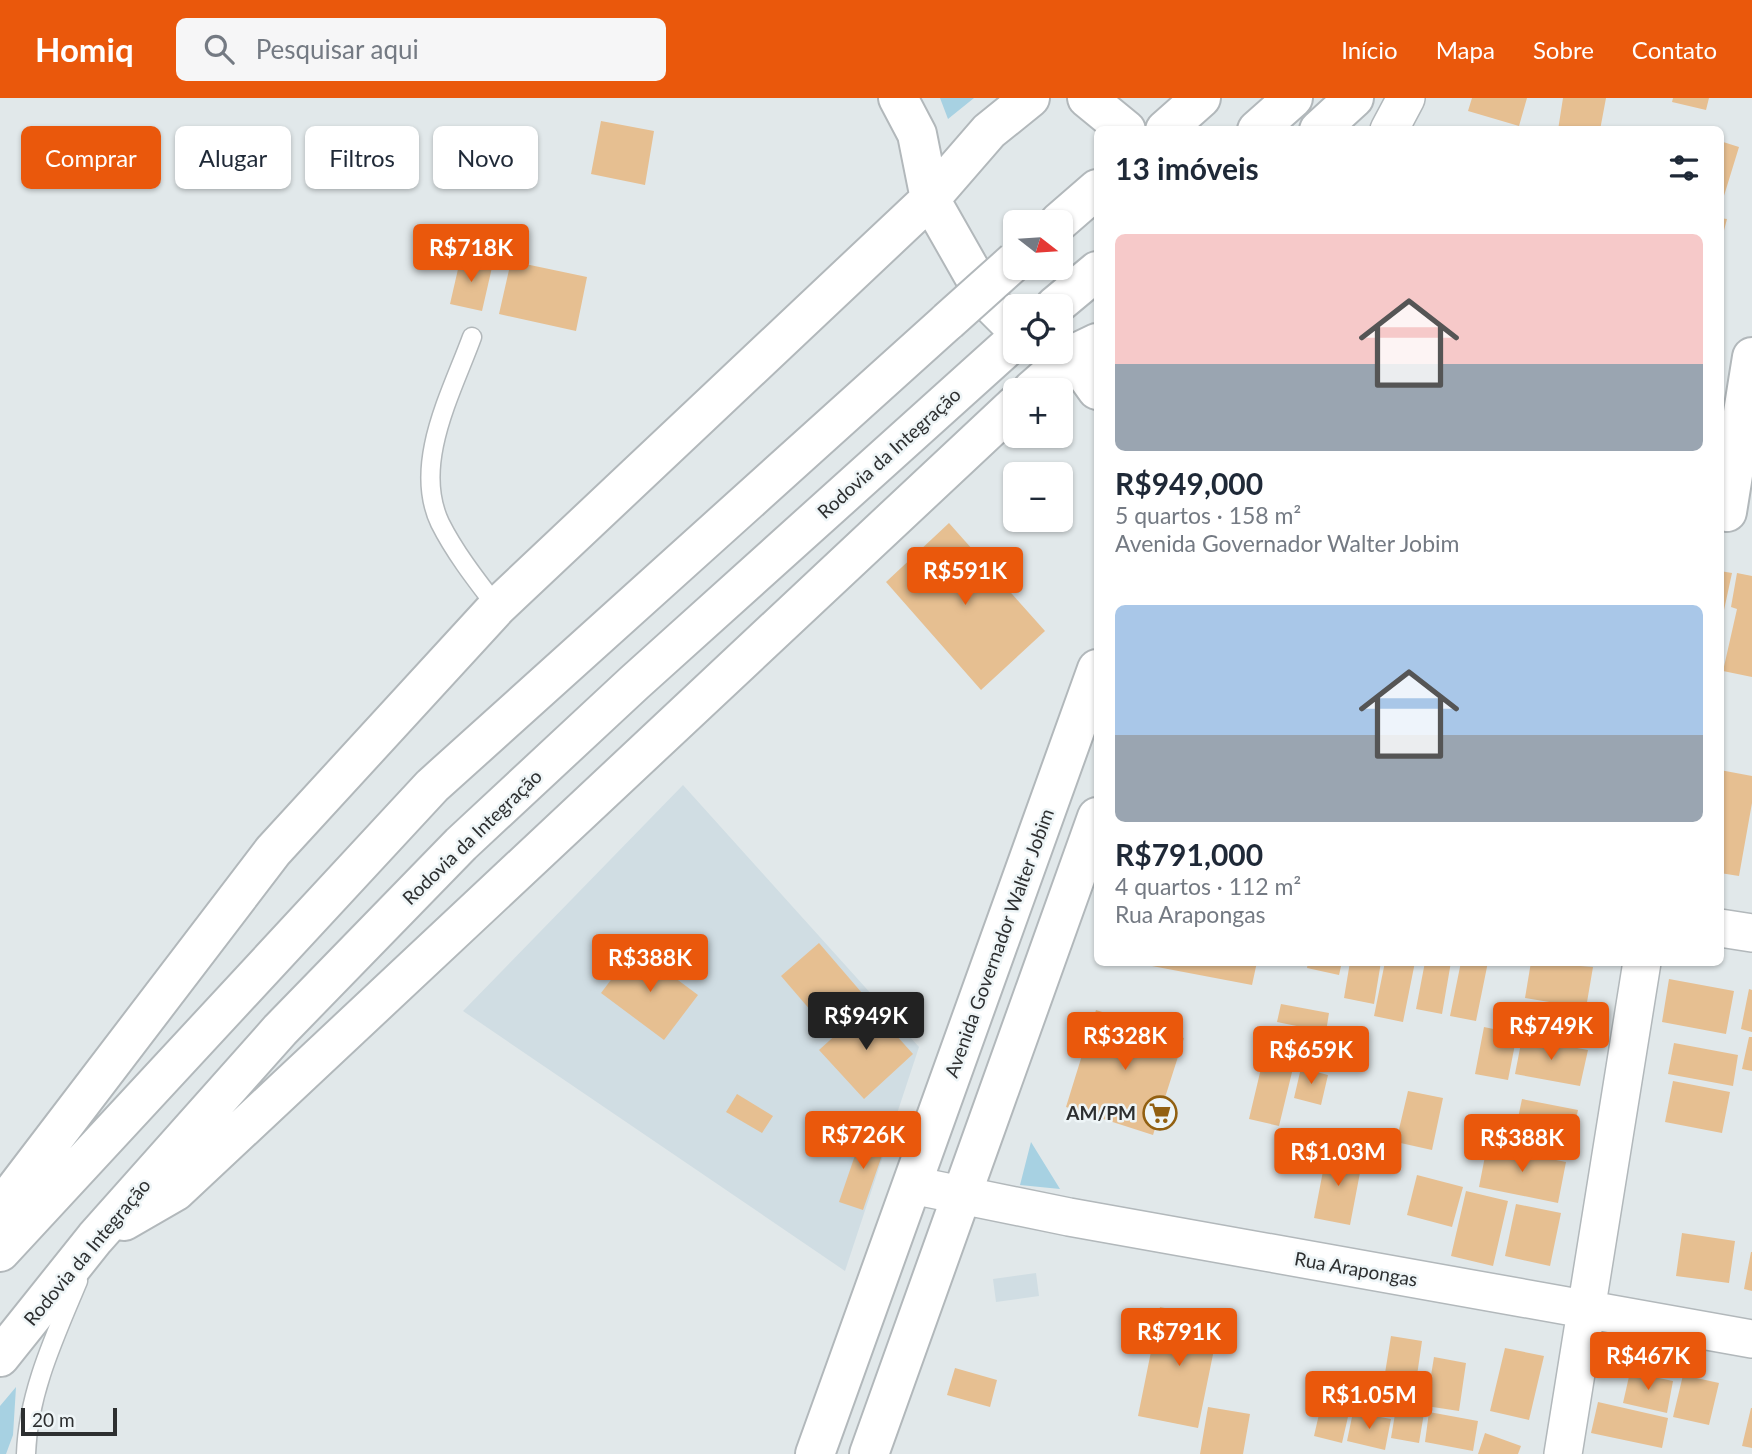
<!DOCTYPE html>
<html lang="pt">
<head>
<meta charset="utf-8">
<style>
	:root { --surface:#fff; --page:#f6f6f7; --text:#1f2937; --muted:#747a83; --accent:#ea580c }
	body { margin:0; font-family:Lato,sans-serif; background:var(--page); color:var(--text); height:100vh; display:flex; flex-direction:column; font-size:26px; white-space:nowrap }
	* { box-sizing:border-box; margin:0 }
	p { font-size:23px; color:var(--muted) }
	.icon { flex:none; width:38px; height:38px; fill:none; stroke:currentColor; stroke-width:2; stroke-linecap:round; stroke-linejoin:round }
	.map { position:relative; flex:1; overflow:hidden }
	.drawer { position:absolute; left:1094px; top:28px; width:630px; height:840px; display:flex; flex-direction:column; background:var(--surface); border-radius:10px; box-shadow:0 2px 5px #0004 }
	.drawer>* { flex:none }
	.top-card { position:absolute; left:21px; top:28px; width:665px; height:63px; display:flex; gap:14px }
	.needle { width:46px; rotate:107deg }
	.controls { position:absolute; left:1003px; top:112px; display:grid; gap:14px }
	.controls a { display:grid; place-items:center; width:70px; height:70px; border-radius:10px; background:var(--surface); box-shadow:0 2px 5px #0004; font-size:35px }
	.scale { position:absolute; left:21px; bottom:18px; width:96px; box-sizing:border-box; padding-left:7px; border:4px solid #2d2f30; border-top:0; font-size:19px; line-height:24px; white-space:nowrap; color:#2d2f30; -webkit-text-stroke:5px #eef5f7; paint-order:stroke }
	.price { position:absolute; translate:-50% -60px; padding:0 16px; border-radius:7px; background:var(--accent); color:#fff; font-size:23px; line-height:46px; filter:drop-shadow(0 2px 4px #0008) }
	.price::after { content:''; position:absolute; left:50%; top:42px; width:21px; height:16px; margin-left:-10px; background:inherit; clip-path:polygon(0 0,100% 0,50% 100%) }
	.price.current { background:#222; color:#fff }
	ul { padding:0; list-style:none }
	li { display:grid; align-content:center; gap:14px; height:371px; padding:0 21px }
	li span { display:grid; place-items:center; height:217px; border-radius:10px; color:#555 }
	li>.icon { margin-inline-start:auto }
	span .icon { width:126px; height:126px; fill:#fffc; stroke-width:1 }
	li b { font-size:30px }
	h2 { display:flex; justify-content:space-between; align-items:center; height:84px; padding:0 21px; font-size:30px }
	.tag { padding:0 24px; border-radius:10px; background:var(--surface); box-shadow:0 2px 5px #0004; font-size:24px; line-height:63px }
	.tag.current { background:var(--accent); color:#fff }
	header { display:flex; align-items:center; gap:42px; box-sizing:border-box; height:98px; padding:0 35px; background:var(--accent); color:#fff }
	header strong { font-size:33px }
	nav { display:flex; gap:38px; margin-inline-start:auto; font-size:24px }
	.search { width:490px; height:63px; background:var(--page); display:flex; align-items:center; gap:18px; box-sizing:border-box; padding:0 24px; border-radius:10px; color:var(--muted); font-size:26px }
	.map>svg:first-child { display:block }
	.built { fill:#d0dde3 }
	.green { fill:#a7d1e2 }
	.building { fill:#e6bf91 }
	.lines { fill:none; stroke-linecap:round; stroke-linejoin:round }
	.service-casing { stroke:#b2b8bb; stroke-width:21 }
	.minor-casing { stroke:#b2b8bb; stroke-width:40 }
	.tertiary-casing { stroke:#b2b8bb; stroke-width:42 }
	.secondary-casing { stroke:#b2b8bb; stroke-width:42 }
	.trunk-casing { stroke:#b2b8bb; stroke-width:42 }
	.service { stroke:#fff; stroke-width:18 }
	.minor { stroke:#fff; stroke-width:37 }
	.tertiary { stroke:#fff; stroke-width:38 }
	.secondary { stroke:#fff; stroke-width:38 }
	.trunk { stroke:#fff; stroke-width:38 }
	.trunk-bridge-casing { stroke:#b2b8bb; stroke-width:42; stroke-linecap:butt }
	.trunk-bridge { stroke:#fff; stroke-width:38 }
	.labels { text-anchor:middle; stroke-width:5; stroke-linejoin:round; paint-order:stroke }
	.street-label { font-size:19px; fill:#2d2f30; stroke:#eef5f7 }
	.poi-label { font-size:19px; font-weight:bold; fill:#2d2f30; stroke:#eef5f7; text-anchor:end }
</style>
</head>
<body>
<header>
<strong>Homiq</strong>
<div class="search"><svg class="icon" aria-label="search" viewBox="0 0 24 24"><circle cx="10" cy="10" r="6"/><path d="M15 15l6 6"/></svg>Pesquisar aqui</div>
<nav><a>Início</a><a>Mapa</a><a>Sobre</a><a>Contato</a></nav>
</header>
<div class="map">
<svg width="1752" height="1356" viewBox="0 0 1752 1356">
	<rect width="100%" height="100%" fill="#e1e8ea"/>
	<path class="built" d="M683 687 919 949 845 1173 463 913Z
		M1036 1175 1039 1198 996 1204 993 1181Z"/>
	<path class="green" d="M940 0H974L948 21Z
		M1031 1044 1060 1091 1020 1087Z
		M16 1289 13 1337 6 1356H0V1308Z"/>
	<path class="building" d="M1472 0H1527L1519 28 1468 13Z
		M1563 0H1606L1600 32H1558Z
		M1673 0H1709L1706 12 1672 4Z
		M601 23 654 33 645 87 591 76Z
		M1720 43 1739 49 1723 101 1720 100Z
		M1720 120 1727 121 1721 144H1720Z
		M461 158 493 165 482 213 450 206Z
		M511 163 587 179 576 233 499 216Z
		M949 425 1045 533 981 592 886 484Z
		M1720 473 1732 475 1721 526H1720Z
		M1737 475 1752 478V579L1723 573 1737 511 1731 509Z
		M1720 672 1752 678V705L1739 778 1720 775Z
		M819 845 868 902 830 935 781 878Z
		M635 850 698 897 664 942 601 895Z
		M1152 864H1257L1252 887 1152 868Z
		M1308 864H1342L1339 877 1307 870Z
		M1350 864H1381L1374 906 1344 900Z
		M1385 864H1415L1403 924 1374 918Z
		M1425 864H1451L1442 916 1416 911Z
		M1461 864H1488L1476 923 1450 918Z
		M1531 864 1593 869 1586 910 1525 900Z
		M1669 881 1734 893 1726 936 1662 924Z
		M1749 891 1752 892V934L1741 931Z
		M1281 906 1329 915 1326 934 1277 924Z
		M869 907 913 956 864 1001 819 952Z
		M1096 912 1184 940 1153 1037 1066 1009Z
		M1484 929 1517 936 1508 982 1475 976Z
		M1749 939H1752V973L1742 971Z
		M1522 940 1588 952 1580 988 1515 976Z
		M1674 945 1738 957 1733 988 1668 976Z
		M1263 962 1293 970 1279 1028 1249 1021Z
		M1301 970 1328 977 1321 1007 1294 1000Z
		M1673 983 1730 994 1722 1035 1665 1024Z
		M1408 993 1443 1000 1432 1052 1396 1044Z
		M737 996 773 1018 762 1035 726 1014Z
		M1522 1001 1578 1012 1570 1050 1514 1039Z
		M863 1034 887 1043 863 1112 839 1104Z
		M1487 1048 1566 1064 1558 1105 1479 1089Z
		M1327 1052 1363 1059 1350 1127 1314 1120Z
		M1417 1077 1463 1089 1452 1129 1407 1117Z
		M1466 1093 1508 1103 1493 1168 1451 1158Z
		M1516 1106 1561 1115 1550 1168 1505 1158Z
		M1682 1135 1735 1143 1729 1185 1676 1178Z
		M1751 1154H1752V1193L1744 1191Z
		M1160 1209 1220 1222 1198 1330 1138 1318Z
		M1391 1238 1422 1243 1413 1305 1381 1300Z
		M1505 1250 1544 1258 1529 1322 1490 1313Z
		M1434 1259 1466 1265 1459 1313 1426 1308Z
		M955 1270 997 1282 990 1309 947 1297Z
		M1630 1274 1673 1283 1667 1315 1623 1305Z
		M1683 1277 1719 1285 1709 1327 1673 1319Z
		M1325 1290 1353 1297 1342 1345 1314 1338Z
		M1598 1304 1668 1320 1662 1350 1591 1335Z
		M1208 1309 1250 1316 1243 1356H1200Z
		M1396 1310 1424 1315 1419 1345 1391 1340Z
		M1751 1310H1752V1350L1742 1348Z
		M1353 1314 1391 1321 1385 1352 1347 1343Z
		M1429 1314 1478 1323 1473 1353 1425 1344Z
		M1485 1335 1521 1348 1518 1356H1478Z"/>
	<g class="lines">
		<defs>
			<path id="service" d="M472 239C452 294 412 366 440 425 455 455 477 483 497 509
				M26 1356C28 1295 55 1238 78 1183"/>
			<path id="minor" d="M1389 32 1406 0
				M1720 830 1752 835
				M912 1087 1069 1119 1752 1241
				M1563 1356 1642 864"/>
			<path id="tertiary" d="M1720 413 1727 414 1752 259"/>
			<path id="secondary" d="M1072 257 1097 292
				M815 1356 1097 571
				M869 1356 1097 719"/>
			<path id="trunk" d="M898 0 917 36 930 101 988 203 1015 230
				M1087 0 1126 32
				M1165 32 1201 0
				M1257 32 1293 0
				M1319 32 1354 0
				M1059 124 1097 91
				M1055 208 1097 173
				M1032 292 1072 257 1097 245
				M0 1111 273 753 497 509 930 101 989 33 1030 0
				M124 1123 176 1093 1015 307
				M0 1154 432 688 948 223
				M0 1259 95 1140 280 932 461 746 634 585 1015 242"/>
		</defs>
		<use href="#service" class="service-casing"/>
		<use href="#minor" class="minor-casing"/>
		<use href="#tertiary" class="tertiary-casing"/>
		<use href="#secondary" class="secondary-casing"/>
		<use href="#trunk" class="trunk-casing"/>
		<use href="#service" class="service"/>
		<use href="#minor" class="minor"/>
		<use href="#tertiary" class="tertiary"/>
		<use href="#secondary" class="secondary"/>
		<use href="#trunk" class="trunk"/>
		<defs>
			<path id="trunk-bridge" d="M948 223 1015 163"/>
		</defs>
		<use href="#trunk-bridge" class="trunk-bridge-casing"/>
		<use href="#trunk-bridge" class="trunk-bridge"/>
	</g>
	<defs>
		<symbol id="supermarket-ring" viewBox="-11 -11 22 22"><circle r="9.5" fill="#eef5f7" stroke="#926011" stroke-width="1.5"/><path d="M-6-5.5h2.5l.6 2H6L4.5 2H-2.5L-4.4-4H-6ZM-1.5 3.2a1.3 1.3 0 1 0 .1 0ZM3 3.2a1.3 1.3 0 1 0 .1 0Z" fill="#926011"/></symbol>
	</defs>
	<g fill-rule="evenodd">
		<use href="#supermarket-ring" x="1141" y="996" width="38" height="38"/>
	</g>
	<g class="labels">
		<g class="street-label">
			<text transform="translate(889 355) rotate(-42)" y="7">Rodovia da Integração</text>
			<text transform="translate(472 739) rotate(-44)" y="7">Rodovia da Integração</text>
			<text transform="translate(999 845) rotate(-70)" y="7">Avenida Governador Walter Jobim</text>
			<text transform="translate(87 1154) rotate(-50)" y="7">Rodovia da Integração</text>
			<text transform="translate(1356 1171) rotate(10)" y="7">Rua Arapongas</text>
		</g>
		<g class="poi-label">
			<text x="1136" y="1022">AM/PM</text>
		</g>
	</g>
</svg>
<div class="controls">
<a><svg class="needle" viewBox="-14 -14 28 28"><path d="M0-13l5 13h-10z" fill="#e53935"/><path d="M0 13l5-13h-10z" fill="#747a83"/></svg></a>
<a><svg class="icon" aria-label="locate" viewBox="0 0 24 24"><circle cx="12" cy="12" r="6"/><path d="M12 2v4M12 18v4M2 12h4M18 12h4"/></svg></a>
<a>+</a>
<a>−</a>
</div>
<div class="scale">20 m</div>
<b class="price" style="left:471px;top:186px">R$718K</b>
<b class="price" style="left:965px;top:509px">R$591K</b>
<b class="price" style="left:650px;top:896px">R$388K</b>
<b class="price current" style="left:866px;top:954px">R$949K</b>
<b class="price" style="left:1551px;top:964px">R$749K</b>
<b class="price" style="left:1125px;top:974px">R$328K</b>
<b class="price" style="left:1311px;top:988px">R$659K</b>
<b class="price" style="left:863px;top:1073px">R$726K</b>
<b class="price" style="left:1522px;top:1076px">R$388K</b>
<b class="price" style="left:1338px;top:1090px">R$1.03M</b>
<b class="price" style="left:1179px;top:1270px">R$791K</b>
<b class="price" style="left:1648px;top:1294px">R$467K</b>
<b class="price" style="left:1369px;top:1333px">R$1.05M</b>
<div class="top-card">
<a class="tag current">Comprar</a>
<a class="tag">Alugar</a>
<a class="tag">Filtros</a>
<a class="tag">Novo</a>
</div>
<section class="drawer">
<h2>13 imóveis<svg class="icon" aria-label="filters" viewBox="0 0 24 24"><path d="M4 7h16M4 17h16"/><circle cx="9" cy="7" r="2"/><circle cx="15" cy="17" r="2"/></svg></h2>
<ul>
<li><span style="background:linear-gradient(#f6c9c9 60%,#9aa5b1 0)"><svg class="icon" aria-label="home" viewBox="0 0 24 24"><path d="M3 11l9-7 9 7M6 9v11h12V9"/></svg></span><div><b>R$949,000</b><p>5 quartos · 158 m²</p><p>Avenida Governador Walter Jobim</p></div></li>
<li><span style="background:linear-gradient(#a9c7e8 60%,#9aa5b1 0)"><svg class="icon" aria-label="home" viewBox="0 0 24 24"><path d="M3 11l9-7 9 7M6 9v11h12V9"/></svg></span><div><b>R$791,000</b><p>4 quartos · 112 m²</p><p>Rua Arapongas</p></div></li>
</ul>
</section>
</div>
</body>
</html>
